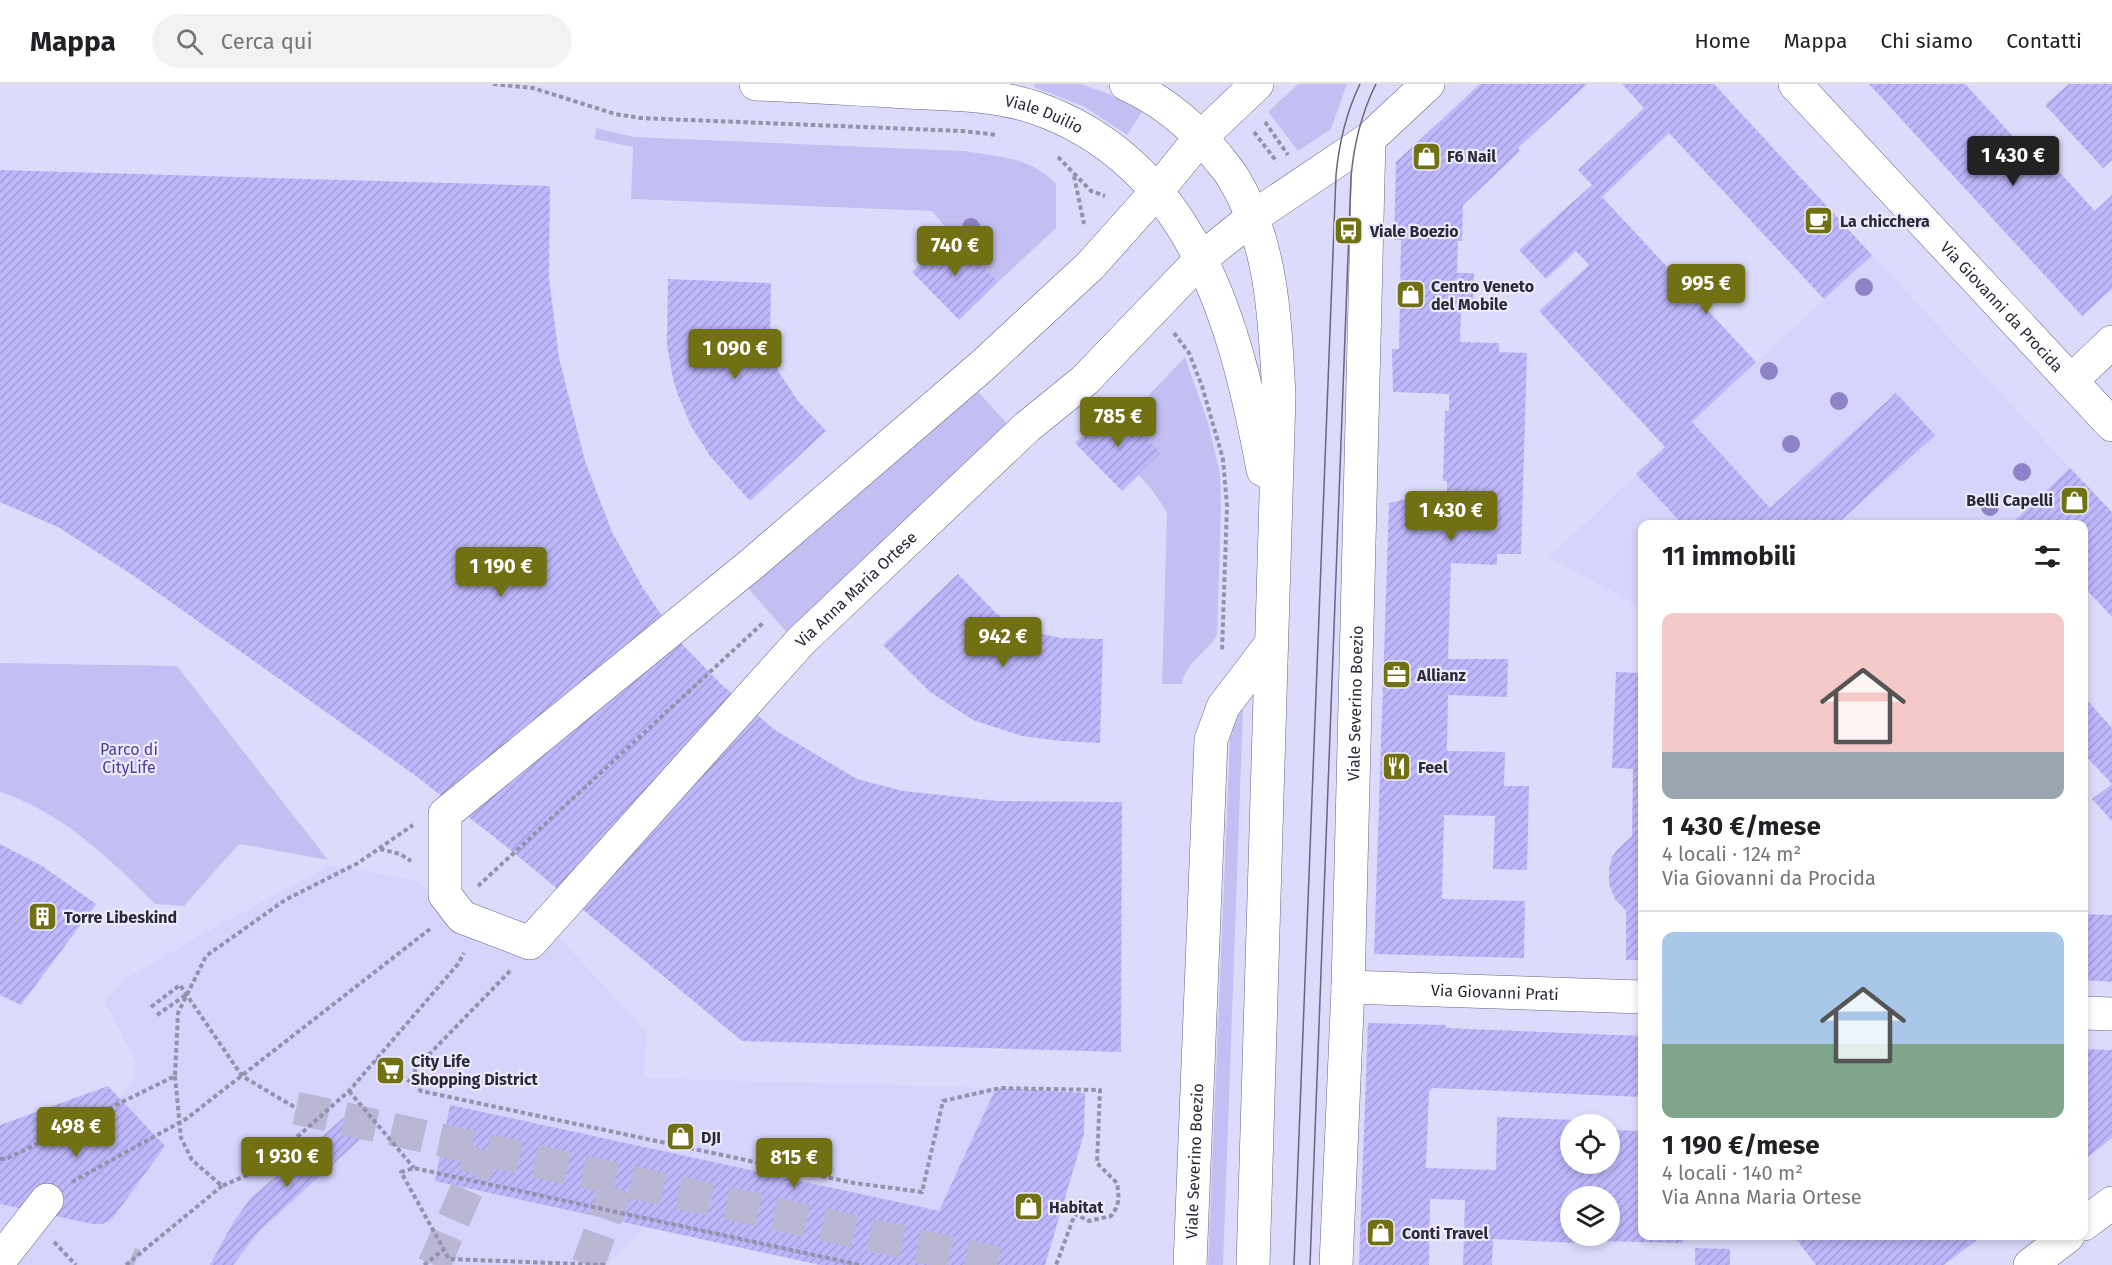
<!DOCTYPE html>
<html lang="it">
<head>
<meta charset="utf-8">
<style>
	:root { --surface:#fff; --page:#f2f2f2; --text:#202124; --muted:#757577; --line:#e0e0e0; --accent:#717013 }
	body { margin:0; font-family:"Fira Sans",sans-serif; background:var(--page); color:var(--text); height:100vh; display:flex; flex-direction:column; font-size:22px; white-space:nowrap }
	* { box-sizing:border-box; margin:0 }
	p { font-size:20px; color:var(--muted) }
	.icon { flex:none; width:33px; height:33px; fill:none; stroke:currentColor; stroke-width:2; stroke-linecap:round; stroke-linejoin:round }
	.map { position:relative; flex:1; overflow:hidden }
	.details { position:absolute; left:1638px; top:436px; width:450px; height:720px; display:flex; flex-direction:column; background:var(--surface); border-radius:12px; box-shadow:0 3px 9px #0003 }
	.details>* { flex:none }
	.buttons { position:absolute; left:1560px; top:1030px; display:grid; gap:12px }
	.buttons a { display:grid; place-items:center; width:60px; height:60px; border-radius:50%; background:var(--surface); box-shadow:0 3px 9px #0003; font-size:30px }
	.price { position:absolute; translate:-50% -51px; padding:0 14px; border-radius:6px; background:var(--accent); color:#fff; font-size:20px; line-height:39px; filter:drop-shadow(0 2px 3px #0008) }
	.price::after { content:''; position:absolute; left:50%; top:36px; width:18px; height:14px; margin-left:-9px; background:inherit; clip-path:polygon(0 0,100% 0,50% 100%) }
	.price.selected { background:#222; color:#fff }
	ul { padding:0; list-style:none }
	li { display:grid; align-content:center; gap:12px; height:318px; padding:0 24px }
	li+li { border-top:2px solid var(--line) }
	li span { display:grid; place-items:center; height:186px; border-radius:12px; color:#555 }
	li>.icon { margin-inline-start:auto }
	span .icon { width:108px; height:108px; fill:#fffc; stroke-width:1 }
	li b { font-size:26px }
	h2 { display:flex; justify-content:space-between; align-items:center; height:72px; padding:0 24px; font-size:26px }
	header { display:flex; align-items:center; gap:36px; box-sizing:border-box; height:84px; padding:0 30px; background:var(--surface); border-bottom:2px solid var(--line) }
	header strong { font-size:28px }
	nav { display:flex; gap:33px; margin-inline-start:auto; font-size:21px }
	.search { width:420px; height:54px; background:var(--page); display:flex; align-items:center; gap:15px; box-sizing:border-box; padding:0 21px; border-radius:33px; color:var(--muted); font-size:22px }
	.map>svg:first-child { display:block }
	.built { fill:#d6d3fc }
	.green { fill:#c4bff3 }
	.building { fill:url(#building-hatch); fill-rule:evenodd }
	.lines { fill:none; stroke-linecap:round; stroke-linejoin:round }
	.street-tunnel { stroke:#b9b7d4; stroke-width:33; stroke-dasharray:33 16; stroke-linecap:butt }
	.street-casing { stroke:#656380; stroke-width:34 }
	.secondary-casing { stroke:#656380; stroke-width:34 }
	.path { stroke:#9492ab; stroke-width:4; stroke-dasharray:4.5 3; stroke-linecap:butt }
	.street { stroke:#fff; stroke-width:33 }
	.secondary { stroke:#fff; stroke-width:33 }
	.tram { stroke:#68667a; stroke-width:1.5 }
	.tree { fill:#8f83c7 }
	.labels { text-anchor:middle; stroke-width:4.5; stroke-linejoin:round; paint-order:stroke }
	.street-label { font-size:16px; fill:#2b2936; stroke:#ebeafe }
	.poi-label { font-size:16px; font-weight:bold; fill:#2b2936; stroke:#ebeafe; text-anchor:start }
	.park-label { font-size:16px; fill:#503b9b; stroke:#ebeafe }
</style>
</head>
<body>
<header>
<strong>Mappa</strong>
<div class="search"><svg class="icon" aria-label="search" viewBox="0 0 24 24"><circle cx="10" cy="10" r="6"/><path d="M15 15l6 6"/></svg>Cerca qui</div>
<nav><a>Home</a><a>Mappa</a><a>Chi siamo</a><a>Contatti</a></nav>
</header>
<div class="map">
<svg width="2112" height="1181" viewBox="0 0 2112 1181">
	<defs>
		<pattern id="building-hatch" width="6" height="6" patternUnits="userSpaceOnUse" patternTransform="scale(1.5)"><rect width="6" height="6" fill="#beb7fb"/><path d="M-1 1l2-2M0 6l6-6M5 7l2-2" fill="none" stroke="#a39dd8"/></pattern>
	</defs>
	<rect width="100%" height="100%" fill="#dddbfc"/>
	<path class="built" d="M1872 171 2070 384 2010 441H1642V523L1549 473Z
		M332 781 416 797 459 834 557 851 646 948 644 994 996 1004 1085 1009 1084 1050 1045 1181H820L645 1143 607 1181H0V1048L87 1031 121 1014 134 995 136 978 105 917 126 895 210 846Z"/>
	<path class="green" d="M1034 0H1081L1109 10 1142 28 1127 51 1085 23 1034 3Z
		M1298 0H1347L1331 45 1298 67 1268 28Z
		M596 44 634 53 964 67C996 72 1033 74 1056 100V144L998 198 952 151 932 127 631 115 633 63 595 55Z
		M1185 273 1208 339 1220 390 1221 424 1217 551C1207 569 1185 579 1182 600H1162L1167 428 1152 406 1139 391 1161 369 1127 334Z
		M969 298 1013 346 791 553 747 503Z
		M0 579 177 582 328 776 239 760 184 822 155 820C110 775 62 728 0 708Z
		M1243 625 1223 1181H1208L1231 632Z"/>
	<path class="building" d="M1480 0H1587L1518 64 1520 67 1463 121 1462 157H1458L1457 189H1474L1473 221H1461L1460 258 1499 259V268L1527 269 1521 470H1497V481L1451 479 1448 575H1508L1507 613 1448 611 1447 667 1505 668 1504 702H1529L1527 786 1493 785 1495 732 1444 731 1442 815 1525 817 1524 874 1374 870 1389 419 1447 407V397H1443L1445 327H1449V310L1393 308 1392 265H1399L1401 156H1394L1396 78Z
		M1622 0H1714L1872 171 1824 215 1669 49 1602 113 1756 278 1692 338 1770 424 1896 309 1935 351 1836 441H1683L1636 390 1665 363 1539 227 1589 181 1576 167 1546 195 1519 166 1592 101 1578 86 1644 24Z
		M1869 0H1965L2022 62 2029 55 2095 127 2112 111V205L2082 232Z
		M2069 0H2112V76L2103 84 2045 21Z
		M0 86 550 102 549 194 559 274 585 377 612 448 643 504 680 558 721 600 775 646 857 695 903 707 998 717 1122 718 1121 968 742 957 503 760 416 692 134 492 58 443 0 418Z
		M952 151 998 198 959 236 912 188Z
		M668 195 771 199 770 254 778 287 798 317 826 347 750 417 710 372 691 342 678 311 673 295 667 261Z
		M1115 321 1161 369 1122 407 1075 359Z
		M2070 384 2112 428V533L2084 503V441H2010Z
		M958 490 997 530 1011 540 1027 547 1061 554 1103 555 1100 659 1061 657 1022 652 973 636 930 608 883 561Z
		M1616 588 1642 589V876H1626V827L1615 815 1609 800V785L1612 773 1618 765 1632 752 1633 685 1612 684Z
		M2084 613 2112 644V737L2092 715 2112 700 2084 670Z
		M0 760 42 782 96 820 21 921 0 911Z
		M2084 830 2112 831V898L2084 896Z
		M1368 939 1446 941V944L1642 952V1013L1433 1004 1429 1007 1426 1084 1496 1086 1497 1033 1599 1037V1041H1570V1080H1610V1046L1642 1047V1152H1683V1159L1596 1157V1160L1493 1155 1492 1181H1463L1465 1116 1430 1115 1429 1181H1359ZM1570 1113H1610V1152H1570Z
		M2084 965 2112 966V1054L2084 1076Z
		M108 1002 165 1062 115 1131 109 1137 102 1140H93L0 1120V1041Z
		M996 1004 1085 1009 1084 1050 1045 1181H820L435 1097 450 1021 939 1127Z
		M350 1028 364 1052 259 1147 233 1181H210L234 1137 251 1114Z
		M1794 1152H1982L1944 1181H1816Z
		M1695 1164 1730 1165V1181H1695Z"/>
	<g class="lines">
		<path class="street-tunnel" d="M296 1024 1007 1181
			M129 1179 134 1181
			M434 1181 484 1066
			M588 1181 619 1097"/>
		<defs>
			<g id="street">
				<path id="s1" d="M1795 0 2112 341"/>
				<path id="s2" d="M1157 107 1090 182 982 282 753 479 445 730V811L462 833 530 859 801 557 1027 343 1085 296 1202 174"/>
				<path d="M2071 297 2112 258"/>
				<path id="s3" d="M1348 903 1642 913"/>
				<path d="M2084 929 2112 930"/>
				<path d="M2084 1140 2112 1119"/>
				<path d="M0 1176 47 1116"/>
				<path id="s4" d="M1190 1181 1211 656 1223 623 1271 560"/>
				<path id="s5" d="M1336 1181 1348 903 1369 55"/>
				<path d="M2030 1181 2068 1152"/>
			</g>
			<g id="secondary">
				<path id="s6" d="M756 0C806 2 856 5 906 8 949 10 995 10 1036 24 1193 79 1236 239 1263 386"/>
				<path d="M1126 0C1161 16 1191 40 1215 70 1221 78 1229 86 1234 95 1273 160 1275 239 1279 312L1253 1181"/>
				<path d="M1157 107 1201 53 1257 0"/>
				<path d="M1202 174 1253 133 1369 55 1428 0"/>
			</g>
		</defs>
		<use href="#street" class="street-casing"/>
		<use href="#secondary" class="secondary-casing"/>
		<path class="path" d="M493 0 533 4 615 30 640 34 962 47 998 51
			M1265 38 1288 71
			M1254 48 1277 78
			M1058 73 1091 107 1105 112
			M1074 92 1084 140
			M1174 249 1189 269 1202 302 1223 375 1227 422 1222 567
			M380 765 400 770 411 777
			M478 802 764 538
			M510 887 415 985 416 1002 421 1007 854 1099 922 1108 943 1017 1000 1004 1100 1006 1097 1079 1117 1099C1119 1112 1120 1121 1111 1132L1089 1137 1075 1130 1056 1181
			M151 923 180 901 242 992 296 1024
			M157 931 186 911
			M376 975 415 1001
			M175 992 181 1054 192 1076 222 1102 261 1085 349 1007 458 880 464 869
			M349 1007 414 1084
			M0 1075 8 1074 175 992 178 929 206 872 285 816 358 779 413 741
			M72 1098 186 1035 430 845
			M54 1158 76 1181
			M126 1181 222 1102
			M424 1181 443 1166
			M605 1181 449 1175 401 1088 414 1084 860 1181"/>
		<use href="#street" class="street"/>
		<use href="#secondary" class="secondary"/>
		<path class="tram" d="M1294 1181 1336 91C1339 59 1346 29 1360 0
			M1310 1181 1351 93C1354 59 1361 30 1376 0"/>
	</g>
	<g class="tree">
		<circle cx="971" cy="143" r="9"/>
		<circle cx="1864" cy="203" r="9"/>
		<circle cx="1769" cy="287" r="9"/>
		<circle cx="1839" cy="317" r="9"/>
		<circle cx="1791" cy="360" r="9"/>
		<circle cx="2022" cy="388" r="9"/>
		<circle cx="1990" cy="423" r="9"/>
	</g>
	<defs>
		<symbol id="shop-square" viewBox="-11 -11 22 22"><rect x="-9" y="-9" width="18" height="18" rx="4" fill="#717013" stroke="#ebeafe"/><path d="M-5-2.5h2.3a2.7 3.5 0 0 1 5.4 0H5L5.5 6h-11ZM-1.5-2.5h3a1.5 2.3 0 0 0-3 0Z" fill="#fff"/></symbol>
		<symbol id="cafe-square" viewBox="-11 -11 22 22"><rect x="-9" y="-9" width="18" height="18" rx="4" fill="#717013" stroke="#ebeafe"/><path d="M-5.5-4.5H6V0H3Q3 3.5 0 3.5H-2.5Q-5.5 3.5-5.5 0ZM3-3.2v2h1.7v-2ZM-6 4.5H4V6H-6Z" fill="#fff"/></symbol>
		<symbol id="bus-square" viewBox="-11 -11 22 22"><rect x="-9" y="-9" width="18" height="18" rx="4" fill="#717013" stroke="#ebeafe"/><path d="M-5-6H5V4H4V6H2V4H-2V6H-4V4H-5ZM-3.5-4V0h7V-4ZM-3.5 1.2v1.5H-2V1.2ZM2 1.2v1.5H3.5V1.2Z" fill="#fff"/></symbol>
		<symbol id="office-square" viewBox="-11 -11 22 22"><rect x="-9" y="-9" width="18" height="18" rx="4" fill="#717013" stroke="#ebeafe"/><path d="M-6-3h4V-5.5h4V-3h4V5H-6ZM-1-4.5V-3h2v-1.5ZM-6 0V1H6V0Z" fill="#fff"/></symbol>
		<symbol id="restaurant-square" viewBox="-11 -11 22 22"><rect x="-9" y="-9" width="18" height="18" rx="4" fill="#717013" stroke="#ebeafe"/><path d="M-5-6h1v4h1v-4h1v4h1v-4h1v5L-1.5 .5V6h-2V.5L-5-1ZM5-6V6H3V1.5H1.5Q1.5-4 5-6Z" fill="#fff"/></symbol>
		<symbol id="building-square" viewBox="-11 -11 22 22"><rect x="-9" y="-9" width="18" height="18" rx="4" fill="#717013" stroke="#ebeafe"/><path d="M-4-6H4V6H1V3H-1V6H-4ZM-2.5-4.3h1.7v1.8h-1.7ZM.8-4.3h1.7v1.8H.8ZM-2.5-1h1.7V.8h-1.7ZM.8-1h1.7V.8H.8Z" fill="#fff"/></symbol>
		<symbol id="supermarket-square" viewBox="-11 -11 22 22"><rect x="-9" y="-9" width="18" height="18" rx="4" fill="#717013" stroke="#ebeafe"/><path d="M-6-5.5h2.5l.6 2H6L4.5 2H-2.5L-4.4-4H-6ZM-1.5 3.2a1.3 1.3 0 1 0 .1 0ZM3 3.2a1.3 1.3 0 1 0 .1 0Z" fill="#fff"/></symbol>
	</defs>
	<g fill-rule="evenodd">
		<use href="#shop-square" x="1410" y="56" width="33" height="33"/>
		<use href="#cafe-square" x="1802" y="120" width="33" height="33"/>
		<use href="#bus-square" x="1332" y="130" width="33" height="33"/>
		<use href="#shop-square" x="1394" y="194" width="33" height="33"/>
		<use href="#shop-square" x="2058" y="400" width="33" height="33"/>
		<use href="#office-square" x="1380" y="574" width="33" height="33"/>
		<use href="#restaurant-square" x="1380" y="666" width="33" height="33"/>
		<use href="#building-square" x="26" y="816" width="33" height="33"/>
		<use href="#supermarket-square" x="374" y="970" width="33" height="33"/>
		<use href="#shop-square" x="664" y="1036" width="33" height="33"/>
		<use href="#shop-square" x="1012" y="1106" width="33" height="33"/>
		<use href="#shop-square" x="1364" y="1132" width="33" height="33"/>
	</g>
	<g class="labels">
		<g class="street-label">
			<text dy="6" stroke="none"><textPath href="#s6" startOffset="291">Viale Duilio</textPath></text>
			<text dy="6" stroke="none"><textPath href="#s1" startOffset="304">Via Giovanni da Procida</textPath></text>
			<text dy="6" stroke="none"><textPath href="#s2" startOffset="1610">Via Anna Maria Ortese</textPath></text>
			<text dy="6" stroke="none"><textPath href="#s5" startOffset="562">Viale Severino Boezio</textPath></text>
			<text dy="6" stroke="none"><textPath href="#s3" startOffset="147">Via Giovanni Prati</textPath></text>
			<text dy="6" stroke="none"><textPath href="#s4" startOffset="104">Viale Severino Boezio</textPath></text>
		</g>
		<g class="poi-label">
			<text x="1447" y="78">F6 Nail</text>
			<text x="1840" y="143">La chicchera</text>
			<text x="1370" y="153">Viale Boezio</text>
			<text x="1431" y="208">Centro Veneto<tspan x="1431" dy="18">del Mobile</tspan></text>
			<text x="2053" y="422" text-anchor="end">Belli Capelli</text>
			<text x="1417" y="597">Allianz</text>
			<text x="1418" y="689">Feel</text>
			<text x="64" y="839">Torre Libeskind</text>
			<text x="411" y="983">City Life<tspan x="411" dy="18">Shopping District</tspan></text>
			<text x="701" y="1059">DJI</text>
			<text x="1049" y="1129">Habitat</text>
			<text x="1402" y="1155">Conti Travel</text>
		</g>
		<g class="park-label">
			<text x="129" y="671">Parco di<tspan x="129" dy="18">CityLife</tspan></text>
		</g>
	</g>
</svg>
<div class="buttons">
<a><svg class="icon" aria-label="locate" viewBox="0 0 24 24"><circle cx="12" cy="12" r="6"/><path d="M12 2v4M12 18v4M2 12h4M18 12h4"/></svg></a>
<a><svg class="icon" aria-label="layers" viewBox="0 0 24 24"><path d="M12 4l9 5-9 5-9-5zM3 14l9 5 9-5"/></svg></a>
</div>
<b class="price selected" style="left:2013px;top:103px">1 430 €</b>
<b class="price" style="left:955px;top:193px">740 €</b>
<b class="price" style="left:1706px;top:231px">995 €</b>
<b class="price" style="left:735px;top:296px">1 090 €</b>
<b class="price" style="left:1118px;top:364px">785 €</b>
<b class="price" style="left:1451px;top:458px">1 430 €</b>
<b class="price" style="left:501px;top:514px">1 190 €</b>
<b class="price" style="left:1003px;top:584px">942 €</b>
<b class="price" style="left:76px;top:1074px">498 €</b>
<b class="price" style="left:287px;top:1104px">1 930 €</b>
<b class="price" style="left:794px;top:1105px">815 €</b>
<section class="details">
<h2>11 immobili<svg class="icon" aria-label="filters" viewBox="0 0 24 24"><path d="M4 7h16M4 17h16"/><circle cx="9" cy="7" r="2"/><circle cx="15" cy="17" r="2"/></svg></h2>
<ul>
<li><span style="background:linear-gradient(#f6c9c9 75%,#9aa5b1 0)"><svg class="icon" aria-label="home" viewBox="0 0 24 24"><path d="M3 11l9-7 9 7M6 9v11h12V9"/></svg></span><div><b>1 430 €/mese</b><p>4 locali · 124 m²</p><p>Via Giovanni da Procida</p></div></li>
<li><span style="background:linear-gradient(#a9c7e8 60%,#7fa58c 0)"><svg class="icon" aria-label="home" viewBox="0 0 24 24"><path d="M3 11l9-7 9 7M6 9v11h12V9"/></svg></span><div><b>1 190 €/mese</b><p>4 locali · 140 m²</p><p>Via Anna Maria Ortese</p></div></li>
</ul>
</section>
</div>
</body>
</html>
